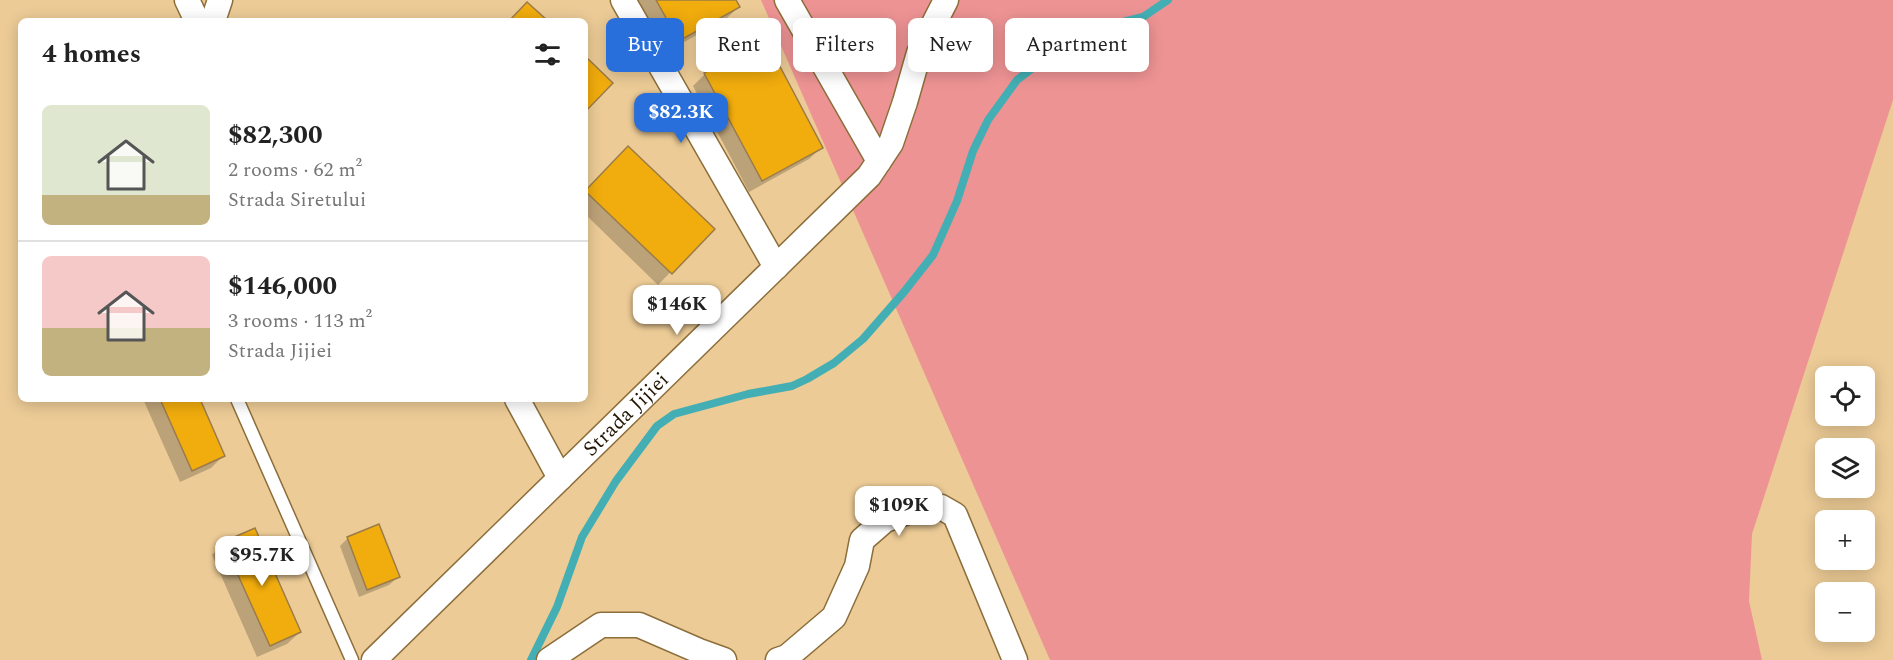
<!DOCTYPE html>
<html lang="en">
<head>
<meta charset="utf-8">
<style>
	:root { --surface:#fff; --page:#f2f2f2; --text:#222; --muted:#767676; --line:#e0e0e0; --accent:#286fdb }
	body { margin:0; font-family:Spectral,serif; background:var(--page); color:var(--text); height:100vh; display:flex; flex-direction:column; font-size:22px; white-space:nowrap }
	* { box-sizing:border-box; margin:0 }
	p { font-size:20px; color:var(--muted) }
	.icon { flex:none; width:33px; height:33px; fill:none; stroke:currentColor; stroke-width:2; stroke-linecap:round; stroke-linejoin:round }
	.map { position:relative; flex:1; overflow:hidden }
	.panel { position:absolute; left:18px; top:18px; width:570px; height:384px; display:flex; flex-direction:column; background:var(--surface); border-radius:9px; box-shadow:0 3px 15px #0003 }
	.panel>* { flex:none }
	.banner { position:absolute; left:606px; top:18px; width:570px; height:54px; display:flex; gap:12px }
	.controls { position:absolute; left:1815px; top:366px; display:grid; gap:12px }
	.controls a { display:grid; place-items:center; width:60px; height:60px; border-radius:9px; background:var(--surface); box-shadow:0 3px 15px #0003; font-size:30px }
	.price { position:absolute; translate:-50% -51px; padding:0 14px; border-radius:12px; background:#fff; color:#222; font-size:20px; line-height:39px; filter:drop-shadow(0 2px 3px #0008) }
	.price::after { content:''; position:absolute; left:50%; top:36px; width:18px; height:14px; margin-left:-9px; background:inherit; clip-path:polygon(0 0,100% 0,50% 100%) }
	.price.on { background:var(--accent); color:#fff }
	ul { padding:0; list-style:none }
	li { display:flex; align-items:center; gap:18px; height:150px; padding:0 24px }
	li+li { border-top:2px solid var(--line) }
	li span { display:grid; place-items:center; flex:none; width:168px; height:120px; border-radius:9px; color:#555 }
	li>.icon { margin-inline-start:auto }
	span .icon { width:72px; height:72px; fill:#fffc; stroke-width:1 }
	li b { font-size:26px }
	h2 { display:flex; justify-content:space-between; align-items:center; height:72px; padding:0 24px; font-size:26px }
	.tag { padding:0 21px; border-radius:9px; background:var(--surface); box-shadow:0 3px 15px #0003; font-size:21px; line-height:54px }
	.tag.on { background:var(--accent); color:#fff }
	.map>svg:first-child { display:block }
	.green { fill:#ee9394 }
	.shadow { fill:#0003 }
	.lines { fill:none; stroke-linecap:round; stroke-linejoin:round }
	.stream { stroke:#43afb4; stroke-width:8 }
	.building { fill:#f1ac0d; stroke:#9b7c49; stroke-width:1.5 }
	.service-casing { stroke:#8c6e3b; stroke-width:15 }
	.minor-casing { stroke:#8c6e3b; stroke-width:27 }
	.service { stroke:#fff; stroke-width:12 }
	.minor { stroke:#fff; stroke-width:24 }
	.labels { text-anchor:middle; stroke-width:4.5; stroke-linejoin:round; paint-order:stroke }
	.street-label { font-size:21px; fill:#231703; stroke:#fcefda }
</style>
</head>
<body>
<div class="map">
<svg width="1893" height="660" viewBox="0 0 1893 660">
	<rect width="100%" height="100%" fill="#eccb96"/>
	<path class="green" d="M761 0H1893V100L1752 534 1749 601 1762 660H1050Z"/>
	<path class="shadow" d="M637 0H734L738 7 726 19 666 52Z
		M705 74 822 147 809 159 749 192 693 86Z
		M628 148 712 229 658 285 585 214V192Z
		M143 399H198L223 456 211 468 180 482Z
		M348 538 398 577 389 585 359 597 340 546Z
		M224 543 300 632 287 644 257 657 212 555Z"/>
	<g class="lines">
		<path class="stream" d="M531 660 557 607 582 537 616 481 657 426 674 414 748 394 792 386 807 379 834 363 863 339 904 292 933 255 957 201 973 151 988 120 1017 80 1062 45 1086 31 1143 17 1168 0"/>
	</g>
	<path class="building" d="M656 0H736L740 7 679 41Z
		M527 2 548 21H509Z
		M766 40 823 148 762 181 704 73Z
		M585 56 613 83 585 112Z
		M628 146 715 229 672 274 585 191Z
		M160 399H200L225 456 192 471Z
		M379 524 400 577 367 590 347 537Z
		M255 528 301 632 270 646 223 542Z"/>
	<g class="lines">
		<defs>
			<path id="service" d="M237 399 352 660"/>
			<g id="minor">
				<path d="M187 0 197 21"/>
				<path d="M623 0 776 267"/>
				<path d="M787 0 879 161"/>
				<path d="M213 21 220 0"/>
				<path d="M517 399 560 478"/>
				<path id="s1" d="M374 660 869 176 891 143 905 102 919 53 946 0"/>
				<path d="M549 660 601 625H639L699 651 724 660"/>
				<path d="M778 660 787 657 834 617 857 566 862 540 885 520 926 505 941 507 955 515 1015 660"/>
			</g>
		</defs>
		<use href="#service" class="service-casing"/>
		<use href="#minor" class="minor-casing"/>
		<use href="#service" class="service"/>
		<use href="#minor" class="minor"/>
	</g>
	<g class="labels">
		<g class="street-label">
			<text dy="7" stroke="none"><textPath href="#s1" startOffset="352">Strada Jijiei</textPath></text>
		</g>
	</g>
</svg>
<div class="controls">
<a><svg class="icon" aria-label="locate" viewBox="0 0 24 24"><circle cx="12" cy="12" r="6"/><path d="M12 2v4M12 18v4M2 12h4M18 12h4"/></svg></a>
<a><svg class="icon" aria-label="layers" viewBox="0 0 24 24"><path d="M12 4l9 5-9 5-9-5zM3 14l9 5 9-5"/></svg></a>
<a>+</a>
<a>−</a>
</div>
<b class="price on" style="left:681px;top:144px">$82.3K</b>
<b class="price" style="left:677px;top:336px">$146K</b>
<b class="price" style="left:899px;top:537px">$109K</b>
<b class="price" style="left:262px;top:587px">$95.7K</b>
<div class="banner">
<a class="tag on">Buy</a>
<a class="tag">Rent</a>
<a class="tag">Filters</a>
<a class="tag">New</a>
<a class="tag">Apartment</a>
</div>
<section class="panel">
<h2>4 homes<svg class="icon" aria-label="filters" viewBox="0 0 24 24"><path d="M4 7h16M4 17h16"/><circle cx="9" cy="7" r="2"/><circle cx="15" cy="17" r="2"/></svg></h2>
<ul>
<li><span style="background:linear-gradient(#dfe7d0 75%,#c2b280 0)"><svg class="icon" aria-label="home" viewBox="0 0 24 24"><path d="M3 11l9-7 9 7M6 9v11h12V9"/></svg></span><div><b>$82,300</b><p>2 rooms · 62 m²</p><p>Strada Siretului</p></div></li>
<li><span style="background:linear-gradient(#f6c9c9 60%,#c2b280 0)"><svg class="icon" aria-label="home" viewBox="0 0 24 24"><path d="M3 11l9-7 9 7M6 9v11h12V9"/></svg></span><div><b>$146,000</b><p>3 rooms · 113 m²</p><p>Strada Jijiei</p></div></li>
</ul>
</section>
</div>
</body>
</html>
